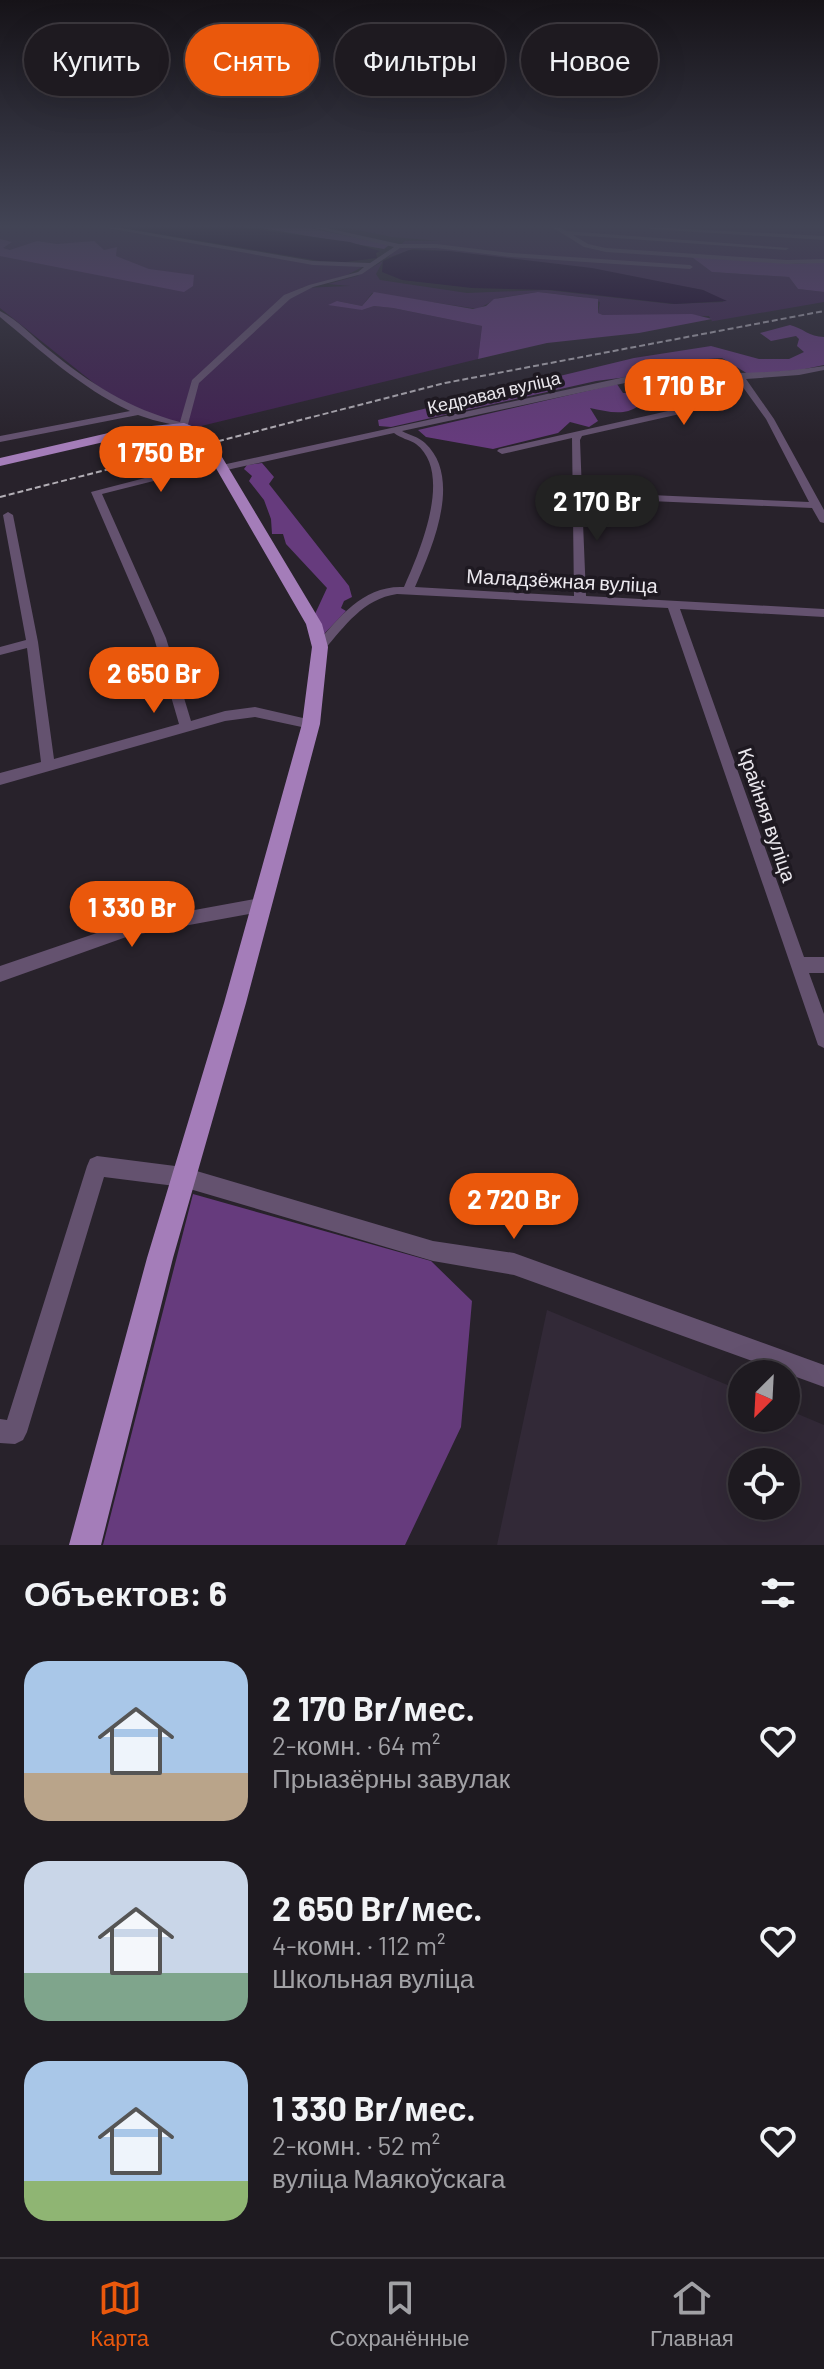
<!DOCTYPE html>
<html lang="ru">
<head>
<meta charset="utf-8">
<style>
	:root { --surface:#1e1a20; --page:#262329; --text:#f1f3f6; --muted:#a1a1a5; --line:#3c383e; --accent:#ea580c }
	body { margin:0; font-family:Barlow,sans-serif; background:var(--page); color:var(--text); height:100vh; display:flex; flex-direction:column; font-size:30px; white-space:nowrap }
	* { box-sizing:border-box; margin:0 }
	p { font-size:26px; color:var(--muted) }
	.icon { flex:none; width:44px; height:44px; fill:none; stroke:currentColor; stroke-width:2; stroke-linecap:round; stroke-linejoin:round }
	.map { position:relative; height:1545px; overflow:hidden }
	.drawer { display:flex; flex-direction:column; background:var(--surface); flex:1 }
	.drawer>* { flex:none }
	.top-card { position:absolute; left:24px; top:24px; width:776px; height:72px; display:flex; gap:16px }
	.needle { width:52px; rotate:204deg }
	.tools { position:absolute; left:728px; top:1360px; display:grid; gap:16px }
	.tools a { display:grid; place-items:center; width:72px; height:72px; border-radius:50%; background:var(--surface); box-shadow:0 8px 32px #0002,0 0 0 2px var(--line); font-size:40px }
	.price { position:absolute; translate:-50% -68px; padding:0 18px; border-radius:28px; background:var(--accent); color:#fff; font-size:26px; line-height:52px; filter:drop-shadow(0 2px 4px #0008) }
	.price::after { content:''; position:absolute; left:50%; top:48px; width:24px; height:18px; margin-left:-12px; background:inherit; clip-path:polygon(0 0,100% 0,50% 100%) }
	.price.current { background:#222; color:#fff }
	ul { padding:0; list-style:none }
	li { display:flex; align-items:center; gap:24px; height:200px; padding:0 24px }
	li span { display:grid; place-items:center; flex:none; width:224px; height:160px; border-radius:24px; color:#555 }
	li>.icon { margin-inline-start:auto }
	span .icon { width:96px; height:96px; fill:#fffc; stroke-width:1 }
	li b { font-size:34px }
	h2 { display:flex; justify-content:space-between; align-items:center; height:96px; padding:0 24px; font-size:34px }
	.pill { padding:0 28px; border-radius:36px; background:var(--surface); box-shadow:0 8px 32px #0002,0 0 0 2px var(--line); font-size:28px; line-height:72px }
	.pill.current { background:var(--accent); color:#fff }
	.dock { display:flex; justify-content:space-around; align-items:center; height:112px; border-top:2px solid var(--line); background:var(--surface); font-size:22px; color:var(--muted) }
	.dock a { display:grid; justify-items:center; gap:4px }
	.dock .current { color:var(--accent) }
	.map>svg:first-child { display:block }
	.built { fill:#322937; fill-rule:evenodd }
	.green { fill:#412251 }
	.forest { fill:#663b7d }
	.water { fill:#1a0028 }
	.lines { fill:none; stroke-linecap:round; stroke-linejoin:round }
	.minor { fill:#64526f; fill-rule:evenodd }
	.major { fill:#a47db9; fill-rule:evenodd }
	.rail { stroke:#b3afb6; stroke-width:2; stroke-dasharray:6 3; stroke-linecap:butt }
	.labels { text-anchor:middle; stroke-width:7; stroke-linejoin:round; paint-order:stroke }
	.far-street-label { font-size:18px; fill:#ebe8ee; stroke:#1e1921 }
	.street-label { font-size:20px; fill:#ebe8ee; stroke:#1e1921 }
</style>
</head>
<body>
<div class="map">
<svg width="824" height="1545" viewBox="0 0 824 1545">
	<rect width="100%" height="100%" fill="#28222b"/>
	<path class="built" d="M547 1310 742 1391V1418H786V1409L824 1425V1545H497ZM786 1462V1506H742V1462Z"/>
	<path class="green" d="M0 227H99L321 265 370 263 347 275 301 288 350 286 328 284 357 276 383 261 376 274 380 280 467 293 546 290 671 304 724 302 703 290 558 265 448 251 413 249 387 258 405 241H442L392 237 343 227H824V262L712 272 789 277 798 289 824 292V302L708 322 712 321 709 316 603 315 598 313 600 302 583 297 538 292 498 298 478 309 372 293 362 306 337 301 362 310 374 306 393 308 482 326 478 359 197 427 165 420 110 396 0 308Z"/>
	<path class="forest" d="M256 227H306L389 245 384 249Z
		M0 239 12 242 3 248 10 250 37 241 57 244 94 241 104 250 117 247 116 256 149 269 194 275 193 286 184 292 0 256Z
		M692 257 794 264 824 262V292L798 289 789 277 712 272Z
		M374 292 473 309 486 306 494 299 538 292 598 299V313L603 315 692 314 712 319 639 333 547 343 478 359 482 326 393 308 374 306 362 310 328 305 337 301 362 306Z
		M790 325C803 328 809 337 824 337V365L800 370 748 374 722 358 638 364 643 375 596 381 391 427 379 426 378 420 634 358 711 346 759 359H789L804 352 797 346 799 339 796 336 771 341 760 333Z
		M617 384 623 393H631L638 406C624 417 606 411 590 408L598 421 589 427 570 422 558 433 493 449 426 437 418 430Z
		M262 463 274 477 269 484 349 586 352 597 344 601 341 608 346 611 324 634 315 614 327 588 286 544 283 534H272L271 519 264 500 249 481 252 476 244 469 247 465Z
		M193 1194 431 1261 472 1301 461 1427 405 1545H103Z"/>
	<path class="water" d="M118 227H239L350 242 380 251 376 253 377 258 345 262 320 261Z
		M409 250 448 251 592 268 703 290 727 301 675 304 552 290 472 288 402 280 382 272 383 261Z"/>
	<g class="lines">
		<path class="minor" d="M101 227H115L313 261 370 263 394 247 310 227H322L399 244H436L511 253 690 265 693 267 690 269 511 257 436 248H400L362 274 313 287 290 299 199 383 187 428 153 420 138 415 0 442V436L130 411C81 388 41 351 0 317V311C18 320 33 337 49 350 89 383 130 409 180 422L192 380 284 295 309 285 358 272 364 267 313 265Z
			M552 227H560L566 231 789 248 786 250 573 235 588 244 606 248 787 260 824 259V263L787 264 606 252 584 247Z
			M647 227 824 236V240L650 229Z
			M824 366V370L799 375 746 379 774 419 824 510V523L820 522 812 508 582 498 586 596 824 609V617L680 609 804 957H824V973H809L824 1014V1048L818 1045 668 608 397 594C363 599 345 626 324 650H316L314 647 316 644C340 617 363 585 404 587 419 553 454 473 416 444 410 440 400 438 394 433L222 471 217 468 222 465 625 377C691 371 758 377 824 366ZM675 379H737L766 419 809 502 582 492 580 440 582 436 711 407 712 405 708 402 499 449 497 451 502 454 572 438 574 596 415 587C432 548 463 478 425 443 419 437 409 435 402 431L625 383Z
			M218 459 221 460V464L102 494 166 638 191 721 225 711 255 707 316 721 318 724 316 727 311 729 255 717 225 721 0 785V773L41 762 27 648 0 655V647L26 640 3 515 8 512 13 515 38 642 54 759 179 724 154 638 91 492Z
			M260 898 266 900 268 905 266 910 260 912 129 936 0 982V966L129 922Z
			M97 1156 183 1167 433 1241 514 1253 824 1365V1387L514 1275 433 1261 183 1187 104 1177 27 1432 23 1440 15 1444 0 1443V1419L7 1420 87 1166 90 1159Z"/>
		<path class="major" d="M184 423 197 428 213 442 322 624 328 647 320 724 246 1003 173 1258 101 1545H69L147 1258 224 1003 302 724 312 647 306 624 202 444 183 430 130 436 0 466V458L130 428Z"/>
		<path class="rail" d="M0 497 445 383 824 311"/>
	</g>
	<linearGradient id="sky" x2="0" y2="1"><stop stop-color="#161318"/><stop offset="0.51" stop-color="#424455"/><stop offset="1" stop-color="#424455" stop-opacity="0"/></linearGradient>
	<rect width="824" height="443" fill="url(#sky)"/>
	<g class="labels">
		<g class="far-street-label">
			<text transform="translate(494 393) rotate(-13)" y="6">Кедравая вуліца</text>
		</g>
		<g class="street-label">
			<text transform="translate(562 581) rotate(3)" y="7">Маладзёжная вуліца</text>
			<text transform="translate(767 815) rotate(71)" y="7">Крайняя вуліца</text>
		</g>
	</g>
</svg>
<div class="tools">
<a><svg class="needle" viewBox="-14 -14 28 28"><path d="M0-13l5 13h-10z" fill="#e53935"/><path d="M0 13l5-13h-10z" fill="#a1a1a5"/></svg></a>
<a><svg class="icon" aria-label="locate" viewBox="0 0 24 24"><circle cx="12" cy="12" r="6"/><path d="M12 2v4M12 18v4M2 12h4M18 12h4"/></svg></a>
</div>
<b class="price" style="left:684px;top:427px">1 710 Br</b>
<b class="price" style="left:161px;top:494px">1 750 Br</b>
<b class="price current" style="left:597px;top:543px">2 170 Br</b>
<b class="price" style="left:154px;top:715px">2 650 Br</b>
<b class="price" style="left:132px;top:949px">1 330 Br</b>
<b class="price" style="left:514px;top:1241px">2 720 Br</b>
<div class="top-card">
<a class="pill">Купить</a>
<a class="pill current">Снять</a>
<a class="pill">Фильтры</a>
<a class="pill">Новое</a>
</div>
</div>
<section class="drawer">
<h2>Объектов: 6<svg class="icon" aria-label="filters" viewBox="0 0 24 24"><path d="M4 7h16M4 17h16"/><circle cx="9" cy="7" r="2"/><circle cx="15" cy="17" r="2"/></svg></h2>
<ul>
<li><span style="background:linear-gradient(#a9c7e8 70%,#b9a48a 0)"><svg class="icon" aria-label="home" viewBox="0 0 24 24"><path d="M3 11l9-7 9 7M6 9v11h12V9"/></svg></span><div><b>2 170 Br/мес.</b><p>2-комн. · 64 m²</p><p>Прыазёрны завулак</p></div><svg class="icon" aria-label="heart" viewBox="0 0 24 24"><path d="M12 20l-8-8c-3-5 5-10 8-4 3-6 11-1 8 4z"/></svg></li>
<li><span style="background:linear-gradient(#c9d6e8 70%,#7fa58c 0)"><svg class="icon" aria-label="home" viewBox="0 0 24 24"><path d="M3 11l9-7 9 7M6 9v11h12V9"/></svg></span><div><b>2 650 Br/мес.</b><p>4-комн. · 112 m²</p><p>Школьная вуліца</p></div><svg class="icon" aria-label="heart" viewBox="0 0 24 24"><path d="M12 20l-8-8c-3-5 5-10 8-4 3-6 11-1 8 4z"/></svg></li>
<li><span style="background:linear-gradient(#a9c7e8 75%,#8fb573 0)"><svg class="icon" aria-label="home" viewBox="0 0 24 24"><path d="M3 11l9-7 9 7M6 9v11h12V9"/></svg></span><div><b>1 330 Br/мес.</b><p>2-комн. · 52 m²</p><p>вуліца Маякоўскага</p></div><svg class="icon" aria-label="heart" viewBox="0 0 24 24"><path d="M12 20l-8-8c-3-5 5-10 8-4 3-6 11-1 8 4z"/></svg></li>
</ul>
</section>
<nav class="dock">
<a class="current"><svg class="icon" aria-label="map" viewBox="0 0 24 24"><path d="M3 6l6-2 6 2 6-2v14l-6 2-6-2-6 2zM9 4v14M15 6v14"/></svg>Карта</a>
<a><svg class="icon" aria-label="saved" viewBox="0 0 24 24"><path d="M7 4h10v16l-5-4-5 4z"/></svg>Сохранённые</a>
<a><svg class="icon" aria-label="home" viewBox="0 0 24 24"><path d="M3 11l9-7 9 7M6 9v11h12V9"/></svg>Главная</a>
</nav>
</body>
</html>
